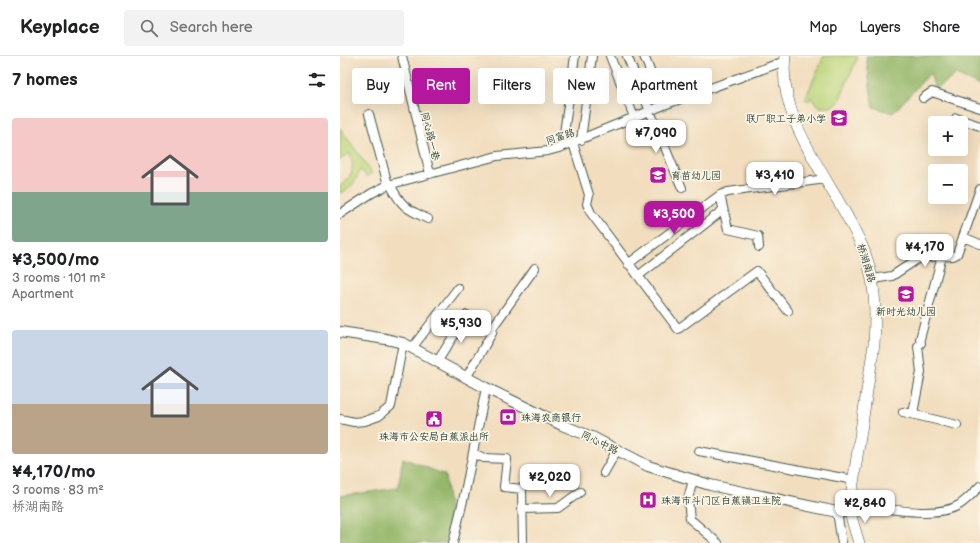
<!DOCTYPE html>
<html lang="en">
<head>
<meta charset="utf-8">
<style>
	:root { --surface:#fff; --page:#f2f2f2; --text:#202124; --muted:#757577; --line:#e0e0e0; --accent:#b5179e }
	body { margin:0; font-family:"Balsamiq Sans","LXGW WenKai TC",sans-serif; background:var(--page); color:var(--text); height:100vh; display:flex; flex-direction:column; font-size:15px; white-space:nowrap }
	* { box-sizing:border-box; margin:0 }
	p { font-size:13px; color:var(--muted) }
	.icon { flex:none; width:22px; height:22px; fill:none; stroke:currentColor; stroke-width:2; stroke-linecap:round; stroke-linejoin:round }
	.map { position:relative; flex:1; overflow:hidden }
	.details { display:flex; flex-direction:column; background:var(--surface); width:340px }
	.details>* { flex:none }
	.guide { position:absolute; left:12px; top:12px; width:380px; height:36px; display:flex; gap:8px }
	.fabs { position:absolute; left:588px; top:60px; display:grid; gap:8px }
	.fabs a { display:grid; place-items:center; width:40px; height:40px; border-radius:4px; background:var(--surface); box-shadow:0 4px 16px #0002; font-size:20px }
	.price { position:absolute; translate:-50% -34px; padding:0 9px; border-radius:8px; background:#fff; color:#222; font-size:13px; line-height:26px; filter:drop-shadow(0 1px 2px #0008) }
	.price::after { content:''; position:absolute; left:50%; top:24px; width:12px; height:9px; margin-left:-6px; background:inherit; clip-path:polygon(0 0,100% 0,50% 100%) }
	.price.current { background:var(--accent); color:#fff }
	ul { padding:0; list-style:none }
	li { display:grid; align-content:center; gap:8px; height:212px; padding:0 12px }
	li span { display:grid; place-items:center; height:124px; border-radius:4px; color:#555 }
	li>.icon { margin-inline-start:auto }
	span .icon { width:72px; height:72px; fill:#fffc; stroke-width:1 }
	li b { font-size:17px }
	h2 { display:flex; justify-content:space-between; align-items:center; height:48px; padding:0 12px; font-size:17px }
	.tag { padding:0 14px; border-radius:4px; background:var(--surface); box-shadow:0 4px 16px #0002; font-size:14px; line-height:36px }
	.tag.current { background:var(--accent); color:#fff }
	header { display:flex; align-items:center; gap:24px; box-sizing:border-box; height:56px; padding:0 20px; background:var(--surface); border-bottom:1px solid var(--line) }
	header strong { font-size:19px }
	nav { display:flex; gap:22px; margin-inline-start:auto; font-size:14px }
	.search { width:280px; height:36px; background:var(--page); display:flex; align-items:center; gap:10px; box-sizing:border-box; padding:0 14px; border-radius:4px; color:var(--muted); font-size:15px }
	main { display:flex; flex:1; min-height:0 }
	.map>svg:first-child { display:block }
	.green { fill:#bcd67b; stroke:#6e8a58 }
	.forest { fill:#95b76b; stroke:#5a7a50 }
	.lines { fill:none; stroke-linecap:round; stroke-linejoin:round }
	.minor-casing { stroke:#3f5549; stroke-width:10 }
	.tertiary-casing { stroke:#3f5549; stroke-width:12 }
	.secondary-casing { stroke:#3f5549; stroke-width:12 }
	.minor { stroke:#fff; stroke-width:8 }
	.tertiary { stroke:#fff; stroke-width:10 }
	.secondary { stroke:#fff; stroke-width:11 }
	.labels { text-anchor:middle; stroke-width:3.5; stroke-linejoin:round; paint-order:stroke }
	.poi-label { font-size:10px; fill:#1f3d34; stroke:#fcf5e5; text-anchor:start }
	.street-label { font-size:10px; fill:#1f3d34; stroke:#fcf5e5 }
</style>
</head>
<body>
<header>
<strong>Keyplace</strong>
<div class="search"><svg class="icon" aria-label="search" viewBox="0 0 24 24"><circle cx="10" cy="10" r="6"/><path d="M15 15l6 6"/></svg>Search here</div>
<nav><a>Map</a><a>Layers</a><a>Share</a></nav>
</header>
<main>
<section class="details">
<h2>7 homes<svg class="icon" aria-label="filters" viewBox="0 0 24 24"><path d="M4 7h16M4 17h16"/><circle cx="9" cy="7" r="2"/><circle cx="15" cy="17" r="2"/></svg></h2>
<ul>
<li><span style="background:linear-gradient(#f6c9c9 60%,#7fa58c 0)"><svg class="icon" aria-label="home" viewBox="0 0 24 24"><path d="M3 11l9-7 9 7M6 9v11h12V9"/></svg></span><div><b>¥3,500/mo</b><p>3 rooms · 101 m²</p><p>Apartment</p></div></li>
<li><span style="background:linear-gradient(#c9d6e8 60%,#b9a48a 0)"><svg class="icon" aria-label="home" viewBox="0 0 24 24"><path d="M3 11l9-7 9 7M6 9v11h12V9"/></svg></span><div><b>¥4,170/mo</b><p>3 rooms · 83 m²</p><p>桥湖南路</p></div></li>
</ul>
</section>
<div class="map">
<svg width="640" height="487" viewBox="0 0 640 487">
	<rect width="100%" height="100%" fill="#fcf5e5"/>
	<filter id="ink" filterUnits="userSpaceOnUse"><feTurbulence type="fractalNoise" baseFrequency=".025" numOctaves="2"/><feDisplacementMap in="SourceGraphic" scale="8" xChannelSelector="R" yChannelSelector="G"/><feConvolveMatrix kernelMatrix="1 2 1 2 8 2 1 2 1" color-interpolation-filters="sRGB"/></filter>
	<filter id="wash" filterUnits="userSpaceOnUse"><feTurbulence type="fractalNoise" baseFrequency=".012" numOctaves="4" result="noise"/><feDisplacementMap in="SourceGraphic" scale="16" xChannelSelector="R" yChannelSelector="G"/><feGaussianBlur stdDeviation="0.9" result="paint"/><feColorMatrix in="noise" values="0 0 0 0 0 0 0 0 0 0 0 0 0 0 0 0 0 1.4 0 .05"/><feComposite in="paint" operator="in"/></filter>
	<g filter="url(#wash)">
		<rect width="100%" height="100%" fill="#f2debf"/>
		<path class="green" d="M484 0H517V3L498 47 489 51H480L474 46 471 41 469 45 465 43Z
			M0 72 32 117 27 121 20 113C17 124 12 133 0 137V130C12 122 16 110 9 97L0 104Z"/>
		<path class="forest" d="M526 0H640V30L616 19 595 33 590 17 553 57 533 51Z
			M63 402 105 419 113 487H0V440L58 432Z"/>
	</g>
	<g filter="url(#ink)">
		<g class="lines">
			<defs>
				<path id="minor" d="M62 0 90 118
					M270 0 294 61
					M287 0 342 132
					M304 0 324 49
					M583 42 592 36 640 52
					M29 58 48 129
					M616 62 640 70
					M241 84 252 0
					M233 87 249 139 247 148 251 157 338 273 417 215 448 255
					M222 91 235 0
					M50 128C61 150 66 153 88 163
					M380 139 388 173 418 180 419 191
					M0 158 32 137 48 129 157 100 208 95 219 92 324 49 445 5
					M623 181 640 188
					M288 208 380 139 388 136 486 123
					M298 220 383 154
					M533 223 552 220 576 204 586 201 613 200 617 198 640 133
					M72 292 118 232
					M97 306 127 259
					M126 322 152 277 153 271 195 212
					M563 356 617 369
					M573 357 581 316 578 290 581 287 580 283 602 200
					M0 363 14 366 25 365 39 360 51 350 63 287
					M359 395 514 424
					M133 397 144 402 167 403 164 431 182 433 183 487
					M264 417 277 394
					M353 424 348 443 350 463 378 487
					M182 453 218 452 240 436
					M509 454 513 451 519 449C545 452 597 463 619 449 627 444 633 437 640 430
					M497 456 502 487
					M113 487 125 436 146 332"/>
				<path id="tertiary" d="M0 276 46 283 63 287 146 332 222 369 254 382 308 410 370 429 497 456H505L509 454"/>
				<path id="secondary" d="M445 0C436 70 500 133 524 195 536 225 536 256 534 288L509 454 519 487"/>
			</defs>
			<use href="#minor" class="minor-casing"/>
			<use href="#tertiary" class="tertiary-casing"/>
			<use href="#secondary" class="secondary-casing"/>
			<use href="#minor" class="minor"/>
			<use href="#tertiary" class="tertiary"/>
			<use href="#secondary" class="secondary"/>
		</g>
	</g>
	<defs>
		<symbol id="school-square" viewBox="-11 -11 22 22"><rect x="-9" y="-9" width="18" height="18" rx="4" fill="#b5179e" stroke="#fcf5e5"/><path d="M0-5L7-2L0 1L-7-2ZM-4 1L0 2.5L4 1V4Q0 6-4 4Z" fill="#fff"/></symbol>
		<symbol id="bank-square" viewBox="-11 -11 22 22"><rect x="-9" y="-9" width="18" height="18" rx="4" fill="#b5179e" stroke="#fcf5e5"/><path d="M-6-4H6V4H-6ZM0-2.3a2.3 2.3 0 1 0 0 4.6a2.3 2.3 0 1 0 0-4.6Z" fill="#fff"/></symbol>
		<symbol id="civic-square" viewBox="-11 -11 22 22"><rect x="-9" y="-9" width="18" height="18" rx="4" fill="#b5179e" stroke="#fcf5e5"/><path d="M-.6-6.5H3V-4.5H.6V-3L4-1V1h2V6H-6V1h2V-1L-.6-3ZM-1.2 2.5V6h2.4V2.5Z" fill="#fff"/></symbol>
		<symbol id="hospital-square" viewBox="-11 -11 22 22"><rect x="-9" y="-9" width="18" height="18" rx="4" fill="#b5179e" stroke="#fcf5e5"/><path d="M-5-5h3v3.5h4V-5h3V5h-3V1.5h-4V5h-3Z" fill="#fff"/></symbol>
	</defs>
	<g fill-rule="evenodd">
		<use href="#school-square" x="489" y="52" width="20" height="20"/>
		<use href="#school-square" x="308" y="109" width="20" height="20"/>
		<use href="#school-square" x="556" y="228" width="20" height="20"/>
		<use href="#bank-square" x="158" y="351" width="20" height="20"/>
		<use href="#civic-square" x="84" y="353" width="20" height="20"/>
		<use href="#hospital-square" x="298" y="434" width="20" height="20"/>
	</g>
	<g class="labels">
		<g class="poi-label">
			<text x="486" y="66" text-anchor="end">联厂职工子弟小学</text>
			<text x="331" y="123">育苗幼儿园</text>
			<text x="566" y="259" text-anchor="middle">新时光幼儿园</text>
			<text x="181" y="365">珠海农商银行</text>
			<text x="94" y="384" text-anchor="middle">珠海市公安局白蕉派出所</text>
			<text x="321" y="448">珠海市斗门区白蕉镇卫生院</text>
		</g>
		<g class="street-label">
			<text transform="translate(91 80) rotate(76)" y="4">同心路一巷</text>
			<text transform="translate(220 80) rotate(-18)" y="4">同富路</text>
			<text transform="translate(527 207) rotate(73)" y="4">桥湖南路</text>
			<text transform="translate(260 386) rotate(26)" y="4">同心中路</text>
		</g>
	</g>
</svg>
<div class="fabs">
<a>+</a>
<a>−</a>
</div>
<b class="price" style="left:316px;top:98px">¥7,090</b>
<b class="price" style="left:435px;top:140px">¥3,410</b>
<b class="price current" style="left:334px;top:179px">¥3,500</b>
<b class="price" style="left:585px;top:212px">¥4,170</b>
<b class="price" style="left:121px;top:288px">¥5,930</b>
<b class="price" style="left:210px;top:442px">¥2,020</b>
<b class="price" style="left:525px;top:468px">¥2,840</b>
<div class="guide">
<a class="tag">Buy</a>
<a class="tag current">Rent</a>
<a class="tag">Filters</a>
<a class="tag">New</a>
<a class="tag">Apartment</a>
</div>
</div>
</main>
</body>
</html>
